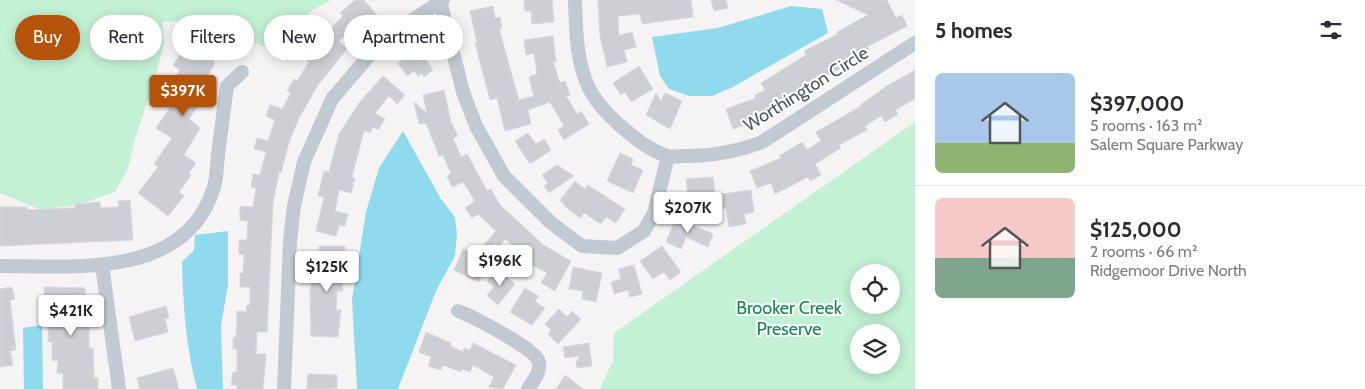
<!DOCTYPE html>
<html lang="en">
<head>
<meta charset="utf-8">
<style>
	:root { --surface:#fff; --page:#f7f7f7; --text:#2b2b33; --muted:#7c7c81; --line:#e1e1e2; --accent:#b45309 }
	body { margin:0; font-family:Cabin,sans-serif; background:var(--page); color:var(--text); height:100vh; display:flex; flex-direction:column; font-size:19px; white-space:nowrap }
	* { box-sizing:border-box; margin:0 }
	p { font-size:16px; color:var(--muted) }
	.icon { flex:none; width:28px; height:28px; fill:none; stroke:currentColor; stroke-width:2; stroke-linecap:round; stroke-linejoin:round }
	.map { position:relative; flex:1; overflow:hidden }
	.drawer { display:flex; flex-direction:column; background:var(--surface); width:450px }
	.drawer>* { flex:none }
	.hud { position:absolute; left:15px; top:15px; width:475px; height:45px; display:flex; gap:10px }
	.tools { position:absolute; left:850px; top:264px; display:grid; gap:10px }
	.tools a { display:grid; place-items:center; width:50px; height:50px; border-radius:50%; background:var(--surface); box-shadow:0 2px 12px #0003; font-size:25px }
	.price { position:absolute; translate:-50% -42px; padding:0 11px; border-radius:5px; background:#fff; color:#222; font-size:16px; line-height:32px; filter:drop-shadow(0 1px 2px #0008) }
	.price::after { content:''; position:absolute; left:50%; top:30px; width:15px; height:11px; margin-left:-8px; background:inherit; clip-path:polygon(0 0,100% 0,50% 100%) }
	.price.current { background:var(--accent); color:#fff }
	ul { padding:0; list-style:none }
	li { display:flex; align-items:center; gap:15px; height:125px; padding:0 20px }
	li+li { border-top:1px solid var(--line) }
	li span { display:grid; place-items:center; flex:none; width:140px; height:100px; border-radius:8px; color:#555 }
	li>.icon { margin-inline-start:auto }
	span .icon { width:60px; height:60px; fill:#fffc; stroke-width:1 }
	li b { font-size:21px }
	h2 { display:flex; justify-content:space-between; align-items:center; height:60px; padding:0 20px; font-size:21px }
	.pill { padding:0 18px; border-radius:22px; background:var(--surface); box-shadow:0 2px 12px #0003; font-size:18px; line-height:45px }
	.pill.current { background:var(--accent); color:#fff }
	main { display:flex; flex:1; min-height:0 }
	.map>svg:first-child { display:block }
	.green { fill:#c3f1d5; fill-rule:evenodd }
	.water { fill:#90daee }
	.building { fill:#cdcfd5; stroke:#d7d9de }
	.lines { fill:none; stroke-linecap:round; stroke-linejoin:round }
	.minor { stroke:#c1cad2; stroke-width:14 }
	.labels { text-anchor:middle; stroke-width:4; stroke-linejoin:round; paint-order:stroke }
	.street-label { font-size:18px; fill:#4a5661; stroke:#fff }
	.park-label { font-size:18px; fill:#17864f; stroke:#fff }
</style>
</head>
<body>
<main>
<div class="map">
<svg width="915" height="389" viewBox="0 0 915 389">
	<rect width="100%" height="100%" fill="#f5f3f3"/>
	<path class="green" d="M0 0H331L312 10 277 52 201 20 162 22 164 43 153 86 136 135 128 168 115 192 78 205 41 210 0 193Z
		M915 122V389H600L613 360 614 333ZM859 272H891V305H859ZM859 332H891V365H859Z"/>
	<path class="water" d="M791 6 822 9 828 33 731 88 712 96H689L669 89 660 76 652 37 718 28Z
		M403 131 441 199 455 217 457 234 455 256 436 291 398 389H357L352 300 366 212 379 168Z
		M228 231V285L221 325 223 389H197C186 348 183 305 182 262L194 250 195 235Z
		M42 325 43 389H24L23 328Z"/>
	<path class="building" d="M355 0H364L380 19 359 36 352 28 339 41 347 49 318 85 299 118 289 142 281 173 279 172 273 203 267 332H257L256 354H266L263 389H237V385H231L233 372H237V349H233V337H236L237 311 246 312 247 305H250V287H240V273H243L244 255 239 254V240H247L248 221 240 220V206L253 207 256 188 251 187 253 174 260 175 266 152 254 149 257 138 268 141 275 120 266 116 270 105 282 109 291 93 287 91 294 79 297 81 309 62 299 55 307 43 313 47 343 16 340 13Z
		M524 0H552L554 22 532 24 531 11H525Z
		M598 0H691L693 17 642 24 640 14 618 16 619 35 632 32 636 47 624 50 627 62 607 67 600 36Z
		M711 0H726L728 8 714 11Z
		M836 0H887L896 18 902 15 907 26 867 47 869 49 841 66 842 68 813 82 815 84 758 120 733 129 726 109 756 98 754 96 765 90 761 83 806 55 804 51 838 34 837 32 868 15Z
		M493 6 495 18 500 17 502 28 499 29 519 100 534 96 529 77 537 74 534 53 526 55 524 40 553 36 556 62H553L560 83 565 81 570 95 566 96 577 114 581 111 589 124 564 140 558 130 564 126 550 102 528 110 531 124 505 131 497 98 490 100 475 43H477L470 11Z
		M203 18 230 39 213 62 215 63 199 91 205 95 189 119 200 128 184 155 196 163 189 173 191 175 179 192 184 196 168 216 138 193 158 167 154 164 172 138 156 128 173 103 162 96 180 70 173 65 190 40 187 39Z
		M418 49 433 70 424 77 422 73 418 76 414 71 407 76 398 63Z
		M639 66 653 89 631 102 625 92 621 95 613 83Z
		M915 70V99L895 110 898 114 885 122 881 116 865 126 867 130 839 145 841 148 815 164 821 175 810 181 808 177 775 194 771 183 757 188 750 171 781 158 779 156 802 142 807 150 821 141 816 132 861 106 860 105 887 86Z
		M383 76 405 95 397 104 389 96 375 113 385 119 378 130 373 127 370 133 364 130 352 177 355 178 351 193 339 190 335 211 348 214 345 226 339 225 336 236 316 231 324 197 318 196 324 171 329 172 339 134 359 103Z
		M444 90 451 122 458 136 453 138 461 157 467 154 487 191 491 189 500 205 520 223 543 245 571 261 555 291 541 283 547 273 529 263 524 268 515 261 521 253 505 239 499 247 495 243 479 282 454 270 463 249 474 254 477 246 482 247 496 231 478 214 472 218 465 208 475 201 463 182 452 187 447 176 451 174 443 155 439 156 426 123 419 124 414 102 427 113 423 95Z
		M656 93 661 101 665 93 682 101 670 129 646 115Z
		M528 133 536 144 544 139 551 150 530 164 515 141Z
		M620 153 633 159 631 165 643 170 633 193 607 181Z
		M557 165 574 176 549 193 544 186 548 183 542 175Z
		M713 177 715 195 751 190 754 212 744 214 746 224 729 227 726 208 703 210 702 198 688 199 686 179Z
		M575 181 585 189 588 185 625 209 616 223 606 217 601 224 584 213 580 218 568 209 560 200Z
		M130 200 133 240 0 246V207H27V210L75 208V204L100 202 101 208 119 207 118 201Z
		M676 218 713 234 708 247 686 237 681 249 666 242Z
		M319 246H345V260H340L343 291H337L336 310H341L338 337 311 336 310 292 312 278H319Z
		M662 246 681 272 670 280 664 272 653 279 640 261Z
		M634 265 642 294 630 297 628 290 614 294 611 282 621 279 618 269Z
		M573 267 602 273 596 302 582 299 583 291 569 289Z
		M498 269 515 284 498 305 487 295 494 287 487 281Z
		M12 287 15 299 10 300 16 350 10 351 13 365 0 367V289Z
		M44 287 85 288 84 317H89V348H93L94 378H98V389H63V373H57L58 361 52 360V342H48L50 300H44Z
		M525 288 538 296 535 302 545 308 532 325 510 312Z
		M166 306 169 318 165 319 168 332 135 341 129 317Z
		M559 309 567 317 572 311 581 319 558 344 548 334 551 330 545 324Z
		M426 332 451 343 450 346 463 352 464 348 470 350 473 343 516 365 503 389 489 387 494 377 473 365 470 372 462 369 461 372 443 365 441 370 428 366 431 357 419 352Z
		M589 343 592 366 577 368 576 362 580 356 565 358 563 347Z
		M173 368 179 389H140L137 378Z
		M308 374 337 375V388L307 389Z
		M565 375 583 389H556Z"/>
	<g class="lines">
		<path class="minor" d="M575 0C576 30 576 63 590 90 602 113 644 150 668 156 673 157 679 156 684 156 712 156 736 152 762 142L915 43
			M440 1 463 92 476 126 504 176 550 222 582 246 617 248 644 231 654 213 668 156
			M102 265 119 389
			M0 266C74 266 187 279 214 187 217 177 217 164 218 154 221 131 224 108 227 86L242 72
			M458 311C472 316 533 348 538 360 543 370 533 381 528 389
			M284 389 290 241 294 206 304 162 332 99 368 57 408 23 443 0"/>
	</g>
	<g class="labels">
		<g class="street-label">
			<text transform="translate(806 89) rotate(-32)" y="6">Worthington Circle</text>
		</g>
		<g class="park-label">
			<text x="789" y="314">Brooker Creek<tspan x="789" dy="21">Preserve</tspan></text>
		</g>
	</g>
</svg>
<div class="tools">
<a><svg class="icon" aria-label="locate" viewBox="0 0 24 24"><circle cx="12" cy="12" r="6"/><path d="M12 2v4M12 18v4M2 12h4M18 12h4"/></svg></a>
<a><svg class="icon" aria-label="layers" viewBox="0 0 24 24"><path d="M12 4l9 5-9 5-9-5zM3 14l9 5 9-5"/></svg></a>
</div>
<b class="price current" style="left:183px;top:117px">$397K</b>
<b class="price" style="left:688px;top:234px">$207K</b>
<b class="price" style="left:500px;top:287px">$196K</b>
<b class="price" style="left:327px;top:293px">$125K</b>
<b class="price" style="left:71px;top:337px">$421K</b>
<div class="hud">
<a class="pill current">Buy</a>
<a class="pill">Rent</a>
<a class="pill">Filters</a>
<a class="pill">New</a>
<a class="pill">Apartment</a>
</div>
</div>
<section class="drawer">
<h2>5 homes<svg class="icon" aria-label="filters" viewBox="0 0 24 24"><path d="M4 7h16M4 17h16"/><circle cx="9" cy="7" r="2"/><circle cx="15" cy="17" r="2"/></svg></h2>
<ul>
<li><span style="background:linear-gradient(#a9c7e8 70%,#8fb573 0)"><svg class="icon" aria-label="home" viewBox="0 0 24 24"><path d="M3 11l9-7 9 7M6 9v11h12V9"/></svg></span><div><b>$397,000</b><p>5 rooms · 163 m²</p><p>Salem Square Parkway</p></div></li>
<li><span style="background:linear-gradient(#f6c9c9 60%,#7fa58c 0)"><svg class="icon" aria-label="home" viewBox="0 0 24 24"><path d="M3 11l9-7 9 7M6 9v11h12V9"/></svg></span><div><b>$125,000</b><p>2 rooms · 66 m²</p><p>Ridgemoor Drive North</p></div></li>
</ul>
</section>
</main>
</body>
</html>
